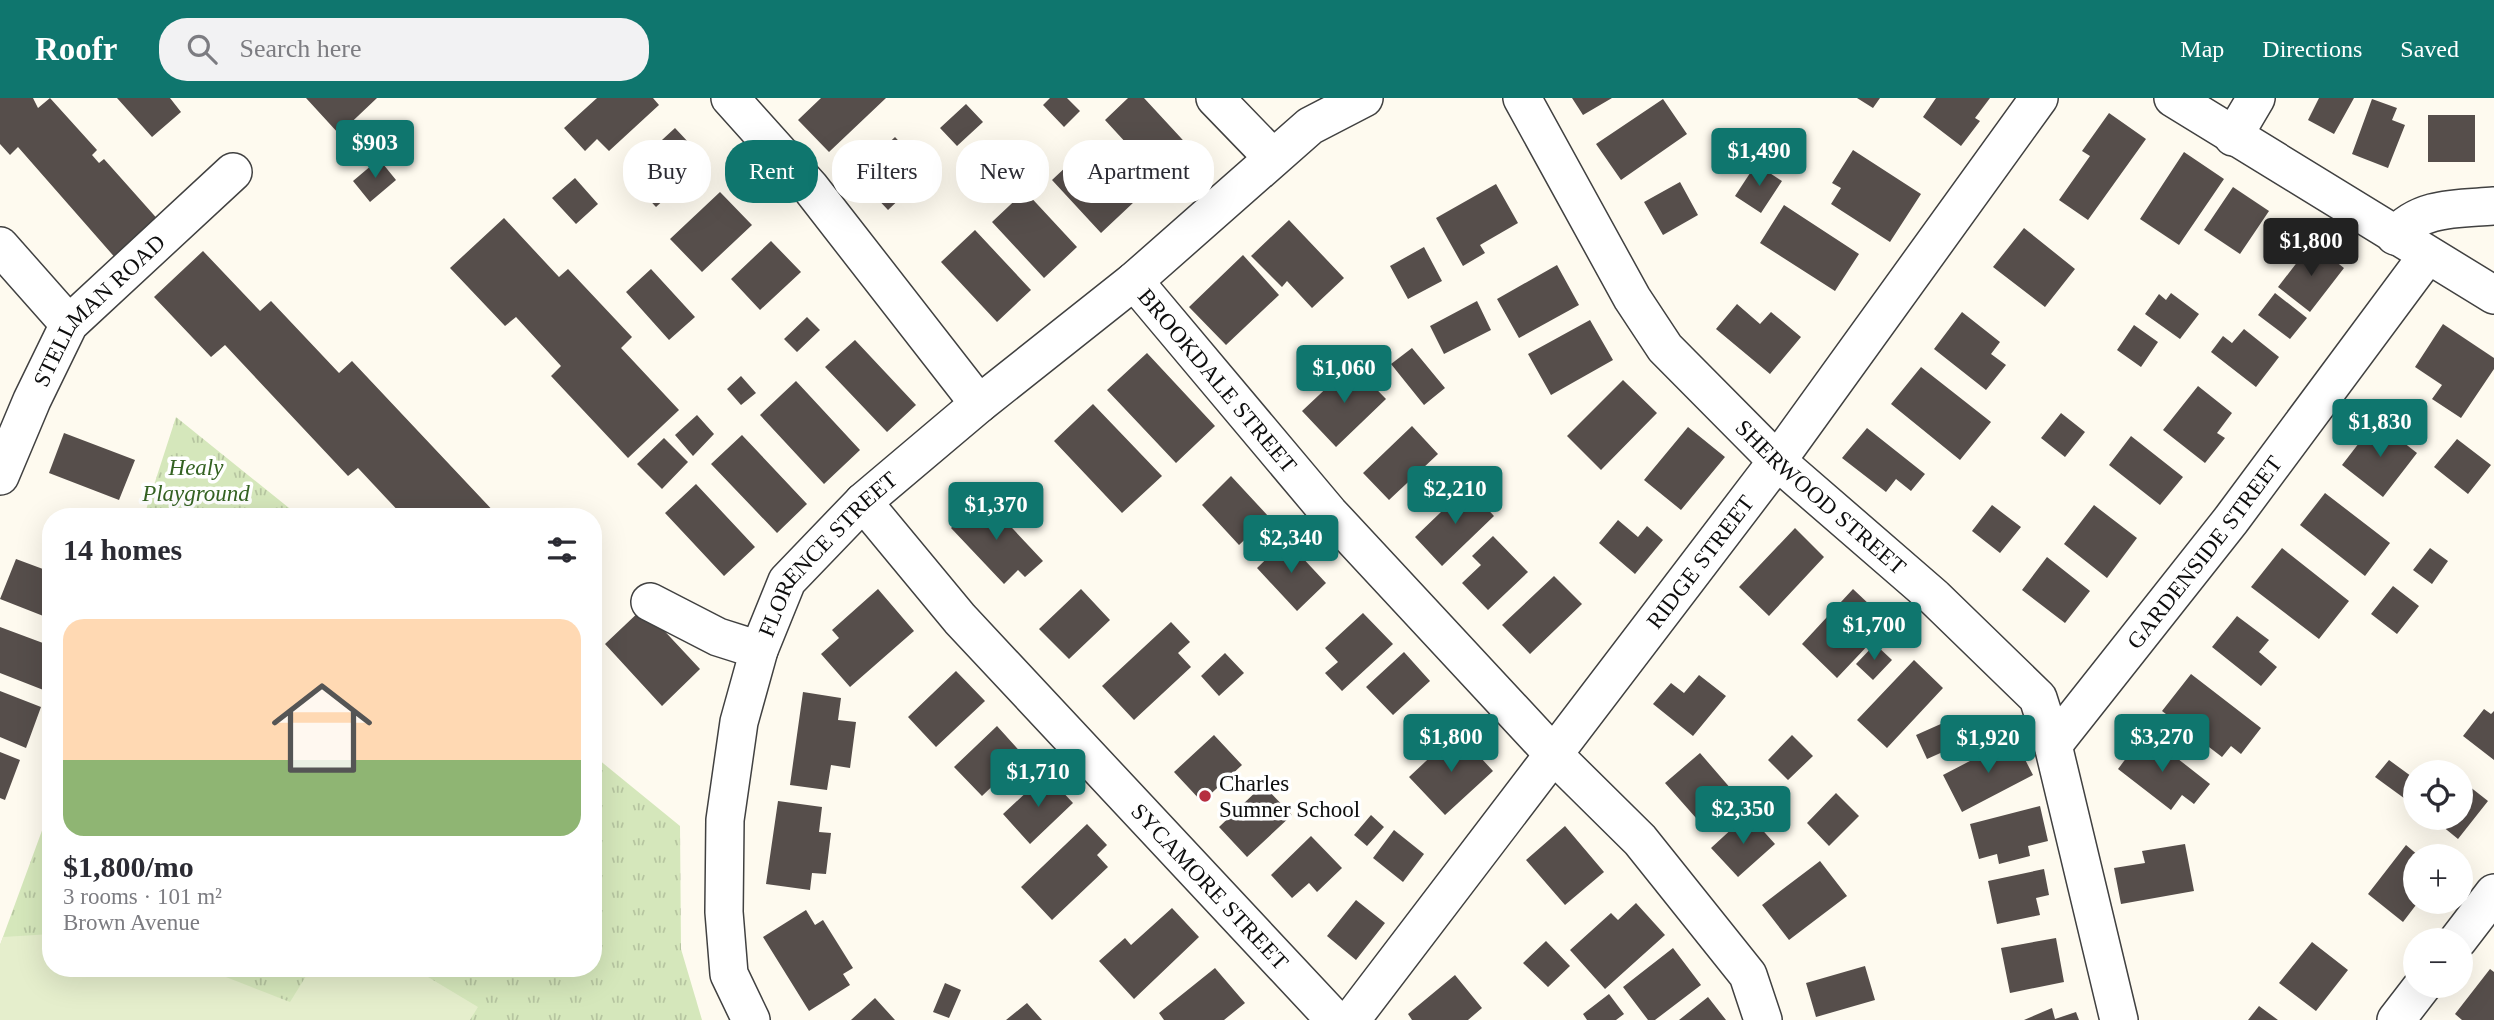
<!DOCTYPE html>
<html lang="en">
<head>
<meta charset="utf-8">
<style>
	:root { --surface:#fff; --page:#f2f2f3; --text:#2b2b33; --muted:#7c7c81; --line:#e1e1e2; --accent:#0f766e }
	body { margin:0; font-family:"Times New Roman",serif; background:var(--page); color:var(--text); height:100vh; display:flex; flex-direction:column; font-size:26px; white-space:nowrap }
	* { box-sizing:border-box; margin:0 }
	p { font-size:23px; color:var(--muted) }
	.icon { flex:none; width:38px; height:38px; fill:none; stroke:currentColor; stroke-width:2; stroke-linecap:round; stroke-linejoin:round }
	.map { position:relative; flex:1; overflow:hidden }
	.panel { position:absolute; left:42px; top:410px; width:560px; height:469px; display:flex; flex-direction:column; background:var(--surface); border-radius:28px; box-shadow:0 7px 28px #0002 }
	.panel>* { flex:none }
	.banner { position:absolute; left:623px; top:42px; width:665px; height:63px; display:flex; gap:14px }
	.controls { position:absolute; left:2403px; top:662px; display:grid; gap:14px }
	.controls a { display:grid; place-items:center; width:70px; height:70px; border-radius:50%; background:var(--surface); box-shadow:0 7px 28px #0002; font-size:35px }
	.price { position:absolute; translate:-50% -60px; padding:0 16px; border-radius:7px; background:var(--accent); color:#fff; font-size:23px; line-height:46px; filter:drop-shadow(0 2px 4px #0008) }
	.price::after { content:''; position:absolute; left:50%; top:42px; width:21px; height:16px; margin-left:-10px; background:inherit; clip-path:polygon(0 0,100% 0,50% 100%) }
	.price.on { background:#222; color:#fff }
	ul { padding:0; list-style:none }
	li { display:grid; align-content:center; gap:14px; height:371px; padding:0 21px }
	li+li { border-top:2px solid var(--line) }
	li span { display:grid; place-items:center; height:217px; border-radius:21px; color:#555 }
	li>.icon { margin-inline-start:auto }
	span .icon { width:126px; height:126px; fill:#fffc; stroke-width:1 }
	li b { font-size:30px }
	h2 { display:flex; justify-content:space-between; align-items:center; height:84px; padding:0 21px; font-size:30px }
	.tag { padding:0 24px; border-radius:28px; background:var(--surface); box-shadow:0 7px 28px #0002; font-size:24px; line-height:63px }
	.tag.on { background:var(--accent); color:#fff }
	header { display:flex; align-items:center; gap:42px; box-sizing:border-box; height:98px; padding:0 35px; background:var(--accent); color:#fff }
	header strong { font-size:33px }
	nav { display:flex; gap:38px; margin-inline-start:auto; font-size:24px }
	.search { width:490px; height:63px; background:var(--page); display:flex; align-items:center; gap:18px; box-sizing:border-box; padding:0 24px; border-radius:28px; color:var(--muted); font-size:26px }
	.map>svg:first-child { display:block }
	.grass { fill:url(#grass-tufts) }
	.pitch { fill:#e5eecc }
	.building { fill:#564e4b }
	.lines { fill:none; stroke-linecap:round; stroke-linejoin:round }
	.minor-casing { stroke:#414141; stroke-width:40 }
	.minor { stroke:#fff; stroke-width:37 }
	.poi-dot { fill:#b62e3f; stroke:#fff; stroke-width:2.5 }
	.labels { text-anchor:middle; stroke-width:7; stroke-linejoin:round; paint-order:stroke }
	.street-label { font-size:23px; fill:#0e0e0e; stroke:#fff }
	.park-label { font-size:23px; font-style:italic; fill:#346222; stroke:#fff }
	.poi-label { font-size:23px; fill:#0e0e0e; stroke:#fff; text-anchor:start }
</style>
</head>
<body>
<header>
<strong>Roofr</strong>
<div class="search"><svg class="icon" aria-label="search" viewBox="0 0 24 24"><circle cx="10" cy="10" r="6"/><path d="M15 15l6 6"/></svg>Search here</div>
<nav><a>Map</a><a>Directions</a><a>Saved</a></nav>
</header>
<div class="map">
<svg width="2494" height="922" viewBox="0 0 2494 922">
	<defs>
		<pattern id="grass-tufts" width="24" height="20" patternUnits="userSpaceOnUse" patternTransform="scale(1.75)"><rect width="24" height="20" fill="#d5e7bb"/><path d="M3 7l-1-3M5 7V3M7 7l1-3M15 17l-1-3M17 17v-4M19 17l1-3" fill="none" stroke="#b6c5a0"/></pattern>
	</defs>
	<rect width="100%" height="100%" fill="#fefaef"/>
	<path class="grass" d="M176 319 299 418H144Z
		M593 657 680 728 681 851 702 922H0V847L51 708V870H593Z"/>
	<path class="pitch" d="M51 836V870H203L290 904 311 870H413L478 909 470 922H0V847L3 839Z"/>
	<path class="building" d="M0 0H33L38 10 50 0 97 52 92 57 99 65 104 61 161 125 118 163 18 49 10 57 0 46Z
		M117 0H170L181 14 152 39Z
		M306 0H377L339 36Z
		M597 0H653L659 7 609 53 597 41 585 53 564 30Z
		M821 0H886L829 54 798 22Z
		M1050 0H1067L1080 13 1064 29 1043 7Z
		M1128 0H1144L1193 53 1161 83 1105 22Z
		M1572 0H1612L1583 17Z
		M1857 0H1880L1873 10Z
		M1936 0H1990L1975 20 1980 23 1961 48 1923 19Z
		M2319 0H2354L2334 36 2308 22Z
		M1663 1 1687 36 1621 82 1596 46Z
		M2372 1 2397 10 2392 22 2405 27 2388 70 2352 56Z
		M966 6 983 24 957 48 940 30Z
		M2109 15 2146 41 2088 122 2059 102 2090 58 2082 53Z
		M2428 17H2475V64H2428Z
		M675 30 706 63 656 109 625 76Z
		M895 39 928 74 888 112 855 77Z
		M1084 52 1134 104 1101 135 1052 82Z
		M1853 52 1921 96 1890 144 1831 106 1841 90 1832 85Z
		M2184 54 2224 81 2179 147 2140 121Z
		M379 61 396 82 370 104 353 83Z
		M1756 66 1782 83 1761 115 1735 98Z
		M575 80 598 106 576 126 552 100Z
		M1680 84 1698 117 1663 137 1644 104Z
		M1496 86 1518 125 1480 147 1485 155 1463 168 1436 120Z
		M2233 89 2269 113 2240 156 2204 132Z
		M1025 93 1077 149 1044 180 992 124Z
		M720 94 752 127 702 174 670 141Z
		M1784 107 1859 156 1835 193 1760 145Z
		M504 120 559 179 568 171 632 239 621 250 679 312 628 360 551 278 561 268 516 219 505 228 450 170Z
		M1289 122 1344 180 1312 210 1287 183 1282 189 1251 158Z
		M2024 130 2075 171 2045 209 1993 169Z
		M975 132 1031 192 997 224 941 164Z
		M771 143 801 174 760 212 731 181Z
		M2312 145 2344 170 2310 214 2278 189Z
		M1424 149 1442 183 1408 201 1390 168Z
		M203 153 260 213 271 203 339 275 352 263 498 418H403L358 370 348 378 225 247 211 259 154 199Z
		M1243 157 1279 197 1226 247 1189 209Z
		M1557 167 1579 207 1519 240 1497 201Z
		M651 171 695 219 669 242 626 194Z
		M2171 195 2199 216 2180 241 2145 216 2159 196 2166 202Z
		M2275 195 2307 220 2290 241 2258 217Z
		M1477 203 1491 232 1444 256 1430 228Z
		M1737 206 1760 226 1771 214 1801 239 1770 276 1716 231Z
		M1962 214 2000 244 1991 256 2006 267 1986 292 1934 251Z
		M807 219 820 232 797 254 784 241Z
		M1590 222 1613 262 1551 297 1528 256Z
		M2443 226 2494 260V271L2461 320 2432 301 2442 287 2415 269Z
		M2134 227 2158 244 2141 269 2117 252Z
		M2244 231 2279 259 2256 289 2211 254 2223 238 2232 245Z
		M855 242 916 307 887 334 825 269Z
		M1412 250 1445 290 1424 307 1391 266Z
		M1147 255 1215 328 1176 365 1107 292Z
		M1352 266 1386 301 1336 349 1302 313Z
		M1921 269 1991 324 1960 362 1891 306Z
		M741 278 756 295 741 307 727 291Z
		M1623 282 1657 315 1601 372 1567 338Z
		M796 283 860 352 824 386 760 317Z
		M2198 288 2232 315 2217 335 2225 340 2205 365 2163 332Z
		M1093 306 1162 378 1122 415 1054 343Z
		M2061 315 2085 334 2065 359 2041 340Z
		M697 317 714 336 693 358 675 337Z
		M2376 323 2417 355 2383 399 2342 367Z
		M1412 328 1438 356 1389 402 1363 375Z
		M1688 329 1725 359 1681 412 1644 382Z
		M1867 330 1925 376 1911 393 1896 381 1886 394 1842 360Z
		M64 335 135 362 119 402 49 375Z
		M742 337 807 406 777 435 711 366Z
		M2131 338 2183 379 2160 407 2109 367Z
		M664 340 688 364 662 391 637 366Z
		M2457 341 2491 367 2468 396 2434 369Z
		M1231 378 1269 419 1239 447 1202 407Z
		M696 386 755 449 724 478 665 415Z
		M1467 389 1494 418 1442 468 1415 439Z
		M2325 395 2390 445 2365 478 2300 427Z
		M983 399 1043 463 1025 479 1018 472 1004 486 951 430Z
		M1992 407 2021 429 2000 455 1972 433Z
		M2094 407 2137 440 2107 480 2064 446Z
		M1618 422 1638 439 1647 428 1663 442 1635 476 1599 445Z
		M1795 430 1824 459 1769 518 1739 489Z
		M1493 438 1528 474 1488 512 1462 485 1481 467 1472 458Z
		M1286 442 1326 485 1297 513 1257 470Z
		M2282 450 2349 503 2319 541 2251 489Z
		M2430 450 2448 463 2432 486 2413 472Z
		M2047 459 2090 493 2065 525 2022 492Z
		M16 461 51 474V521L0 501Z
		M1554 478 1582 506 1530 556 1502 527Z
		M2393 488 2419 508 2397 536 2371 516Z
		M878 491 914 533 850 589 821 556 839 540 832 532Z
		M1081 491 1110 522 1069 561 1039 531Z
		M1853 491 1889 525 1837 580 1802 546Z
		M643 510 700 571 662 608 605 546Z
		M1363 515 1393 546 1342 593 1325 575 1338 564 1325 550Z
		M2237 518 2269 542 2259 554 2277 569 2261 588 2212 549Z
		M1171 524 1190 544 1178 555 1191 569 1134 622 1102 588Z
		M0 529 51 548V581L46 593 0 575Z
		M1875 546 1892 562 1873 582 1856 566Z
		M1404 554 1430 583 1393 617 1366 589Z
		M1225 555 1244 575 1219 598 1201 578Z
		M1914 562 1943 590 1887 650 1857 622Z
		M956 573 985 603 936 649 908 619Z
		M2191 576 2261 630 2241 656 2231 648 2222 659 2162 613Z
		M1699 577 1726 598 1693 638 1653 606 1671 585 1684 595Z
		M0 593 41 609 26 650 0 639Z
		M803 594 841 600 838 622 856 624 850 670 831 667 827 692 790 687Z
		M2484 611 2491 616 2494 613V662L2463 638Z
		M1943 625 1954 649 1927 661 1916 637Z
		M997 628 1024 658 982 698 954 669Z
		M1457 634 1493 673 1445 717 1409 679Z
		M2145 635 2210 686 2194 706 2182 697 2171 712 2118 671Z
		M1214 637 1242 667 1202 704 1174 674Z
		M1792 637 1813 658 1788 682 1768 662Z
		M2014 640 2033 677 1962 714 1943 677Z
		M0 654 20 662 5 702 0 700Z
		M1700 655 1738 699 1704 729 1665 685Z
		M2389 662 2415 681V694L2408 703 2375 679Z
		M1046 676 1073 705 1030 746 1003 716Z
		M2460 681 2488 703 2458 741 2431 719H2460Z
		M1263 687 1292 717 1247 759 1219 729Z
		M1836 695 1859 718 1829 748 1807 725Z
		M778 703 822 709 819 734 831 735 826 776 812 775 810 792 766 786Z
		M2040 708 2048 743 2028 748 2030 758 1999 766 1997 756 1979 761 1970 726Z
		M1748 716 1775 746 1738 779 1711 750Z
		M1371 717 1384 729 1367 748 1354 737Z
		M1087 726 1107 747 1097 757 1108 769 1052 822 1021 789Z
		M1565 728 1604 774 1565 807 1526 762Z
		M1394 732 1424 756 1403 784 1373 760Z
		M1311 738 1342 770 1317 794 1309 785 1292 800 1271 777Z
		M2185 746 2194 793 2121 806 2114 770 2145 765 2142 753Z
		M2406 747 2419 758H2415V803H2419L2403 824 2368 796Z
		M1820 763 1847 798 1789 842 1762 807Z
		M2044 771 2049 797 2036 800 2040 817 1997 826 1988 783Z
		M1356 802 1385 825 1356 862 1327 838Z
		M1636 805 1665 837 1605 891 1570 852 1611 815 1618 822Z
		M1172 810 1199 839 1134 901 1099 863 1125 840 1131 847Z
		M806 812 815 827 823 822 853 870 843 876 850 887 809 913 763 839Z
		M2056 840 2064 884 2010 895 2001 850Z
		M1546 843 1570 868 1548 889 1523 865Z
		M2312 844 2348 872 2316 913 2279 885Z
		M1673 850 1701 887 1655 922H1648L1623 889Z
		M1865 868 1875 902 1816 919 1806 885Z
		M1215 870 1245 905 1224 922H1164L1159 915Z
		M2490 871 2494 874V922H2462L2455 916Z
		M1455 877 1482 910 1468 922H1412L1408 916Z
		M945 885 961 892 949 920 933 914Z
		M1609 896 1624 916 1616 922H1587L1583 916Z
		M1708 899 1726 922H1679Z
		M875 900 895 922H851Z
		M1027 905 1042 922H1006Z
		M2259 908 2278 922H2248Z
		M2052 910 2055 921 2076 914 2079 922H2024Z"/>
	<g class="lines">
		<defs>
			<g id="minor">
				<path d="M730 0 810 89 979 306"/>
				<path d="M1215 0 1273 60"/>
				<path id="s1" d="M1522 0 1632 200 1665 250 1777 363 1934 499 2038 600 2053 647 2119 922"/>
				<path d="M2173 0 2494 197"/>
				<path d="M2233 39 2256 0"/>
				<path d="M2395 138C2420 108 2458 111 2494 108"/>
				<path d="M0 148 69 226"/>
				<path id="s2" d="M1134 183 1329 415 1555 658 1640 742 1748 877 1763 922"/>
				<path id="s3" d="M0 378 32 302 69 226 233 74"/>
				<path id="s4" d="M863 404 960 521 1335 922"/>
				<path d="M650 504 718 539 759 552"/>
				<path id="s5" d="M2053 647 2231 422 2427 158"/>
				<path d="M2458 842 2494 795"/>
				<path id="s6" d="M751 922 729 876 724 814 725 722 739 624 759 552 787 483 863 404 979 306 1134 183 1310 28 1364 0"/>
				<path id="s7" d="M1351 922 1777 363 2039 0"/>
				<path d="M2396 922 2423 887"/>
			</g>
		</defs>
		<use href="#minor" class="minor-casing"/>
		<use href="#minor" class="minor"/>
	</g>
	<circle class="poi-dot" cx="1205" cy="698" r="7"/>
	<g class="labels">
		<g class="street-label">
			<text dy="8" stroke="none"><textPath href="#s3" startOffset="196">STELLMAN ROAD</textPath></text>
			<text dy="8" stroke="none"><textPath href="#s2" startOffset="130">BROOKDALE STREET</textPath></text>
			<text dy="8" stroke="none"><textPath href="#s1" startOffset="504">SHERWOOD STREET</textPath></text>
			<text dy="8" stroke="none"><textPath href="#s5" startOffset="245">GARDENSIDE STREET</textPath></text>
			<text dy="8" stroke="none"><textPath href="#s6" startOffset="499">FLORENCE STREET</textPath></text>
			<text dy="8" stroke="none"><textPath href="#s7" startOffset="576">RIDGE STREET</textPath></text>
			<text dy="8" stroke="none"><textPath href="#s4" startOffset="518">SYCAMORE STREET</textPath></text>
		</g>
		<g class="park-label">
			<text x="196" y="377">Healy<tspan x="196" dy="26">Playground</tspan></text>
		</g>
		<g class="poi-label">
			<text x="1219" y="693">Charles<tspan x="1219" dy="26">Sumner School</tspan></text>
		</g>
	</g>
</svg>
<div class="controls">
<a><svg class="icon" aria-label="locate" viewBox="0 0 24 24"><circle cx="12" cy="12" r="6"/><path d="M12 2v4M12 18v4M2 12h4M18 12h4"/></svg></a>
<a>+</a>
<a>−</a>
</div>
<b class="price" style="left:375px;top:82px">$903</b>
<b class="price" style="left:1759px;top:90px">$1,490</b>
<b class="price on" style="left:2311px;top:180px">$1,800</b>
<b class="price" style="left:1344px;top:307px">$1,060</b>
<b class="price" style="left:2380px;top:361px">$1,830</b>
<b class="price" style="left:1455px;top:428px">$2,210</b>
<b class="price" style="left:996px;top:444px">$1,370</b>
<b class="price" style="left:1291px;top:477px">$2,340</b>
<b class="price" style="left:1874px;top:564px">$1,700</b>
<b class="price" style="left:1451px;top:676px">$1,800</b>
<b class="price" style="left:2162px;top:676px">$3,270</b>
<b class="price" style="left:1988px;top:677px">$1,920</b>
<b class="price" style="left:1038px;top:711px">$1,710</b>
<b class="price" style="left:1743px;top:748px">$2,350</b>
<div class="banner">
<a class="tag">Buy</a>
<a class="tag on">Rent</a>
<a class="tag">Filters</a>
<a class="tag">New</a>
<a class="tag">Apartment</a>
</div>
<section class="panel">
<h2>14 homes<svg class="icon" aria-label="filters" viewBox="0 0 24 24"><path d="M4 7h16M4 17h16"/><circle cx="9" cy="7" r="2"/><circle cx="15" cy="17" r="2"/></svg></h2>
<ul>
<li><span style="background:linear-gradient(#ffd9b3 65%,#8fb573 0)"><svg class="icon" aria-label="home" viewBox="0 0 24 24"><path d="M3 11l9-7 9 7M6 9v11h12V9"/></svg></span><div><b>$1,800/mo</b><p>3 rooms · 101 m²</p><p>Brown Avenue</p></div></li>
</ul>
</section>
</div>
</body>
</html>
